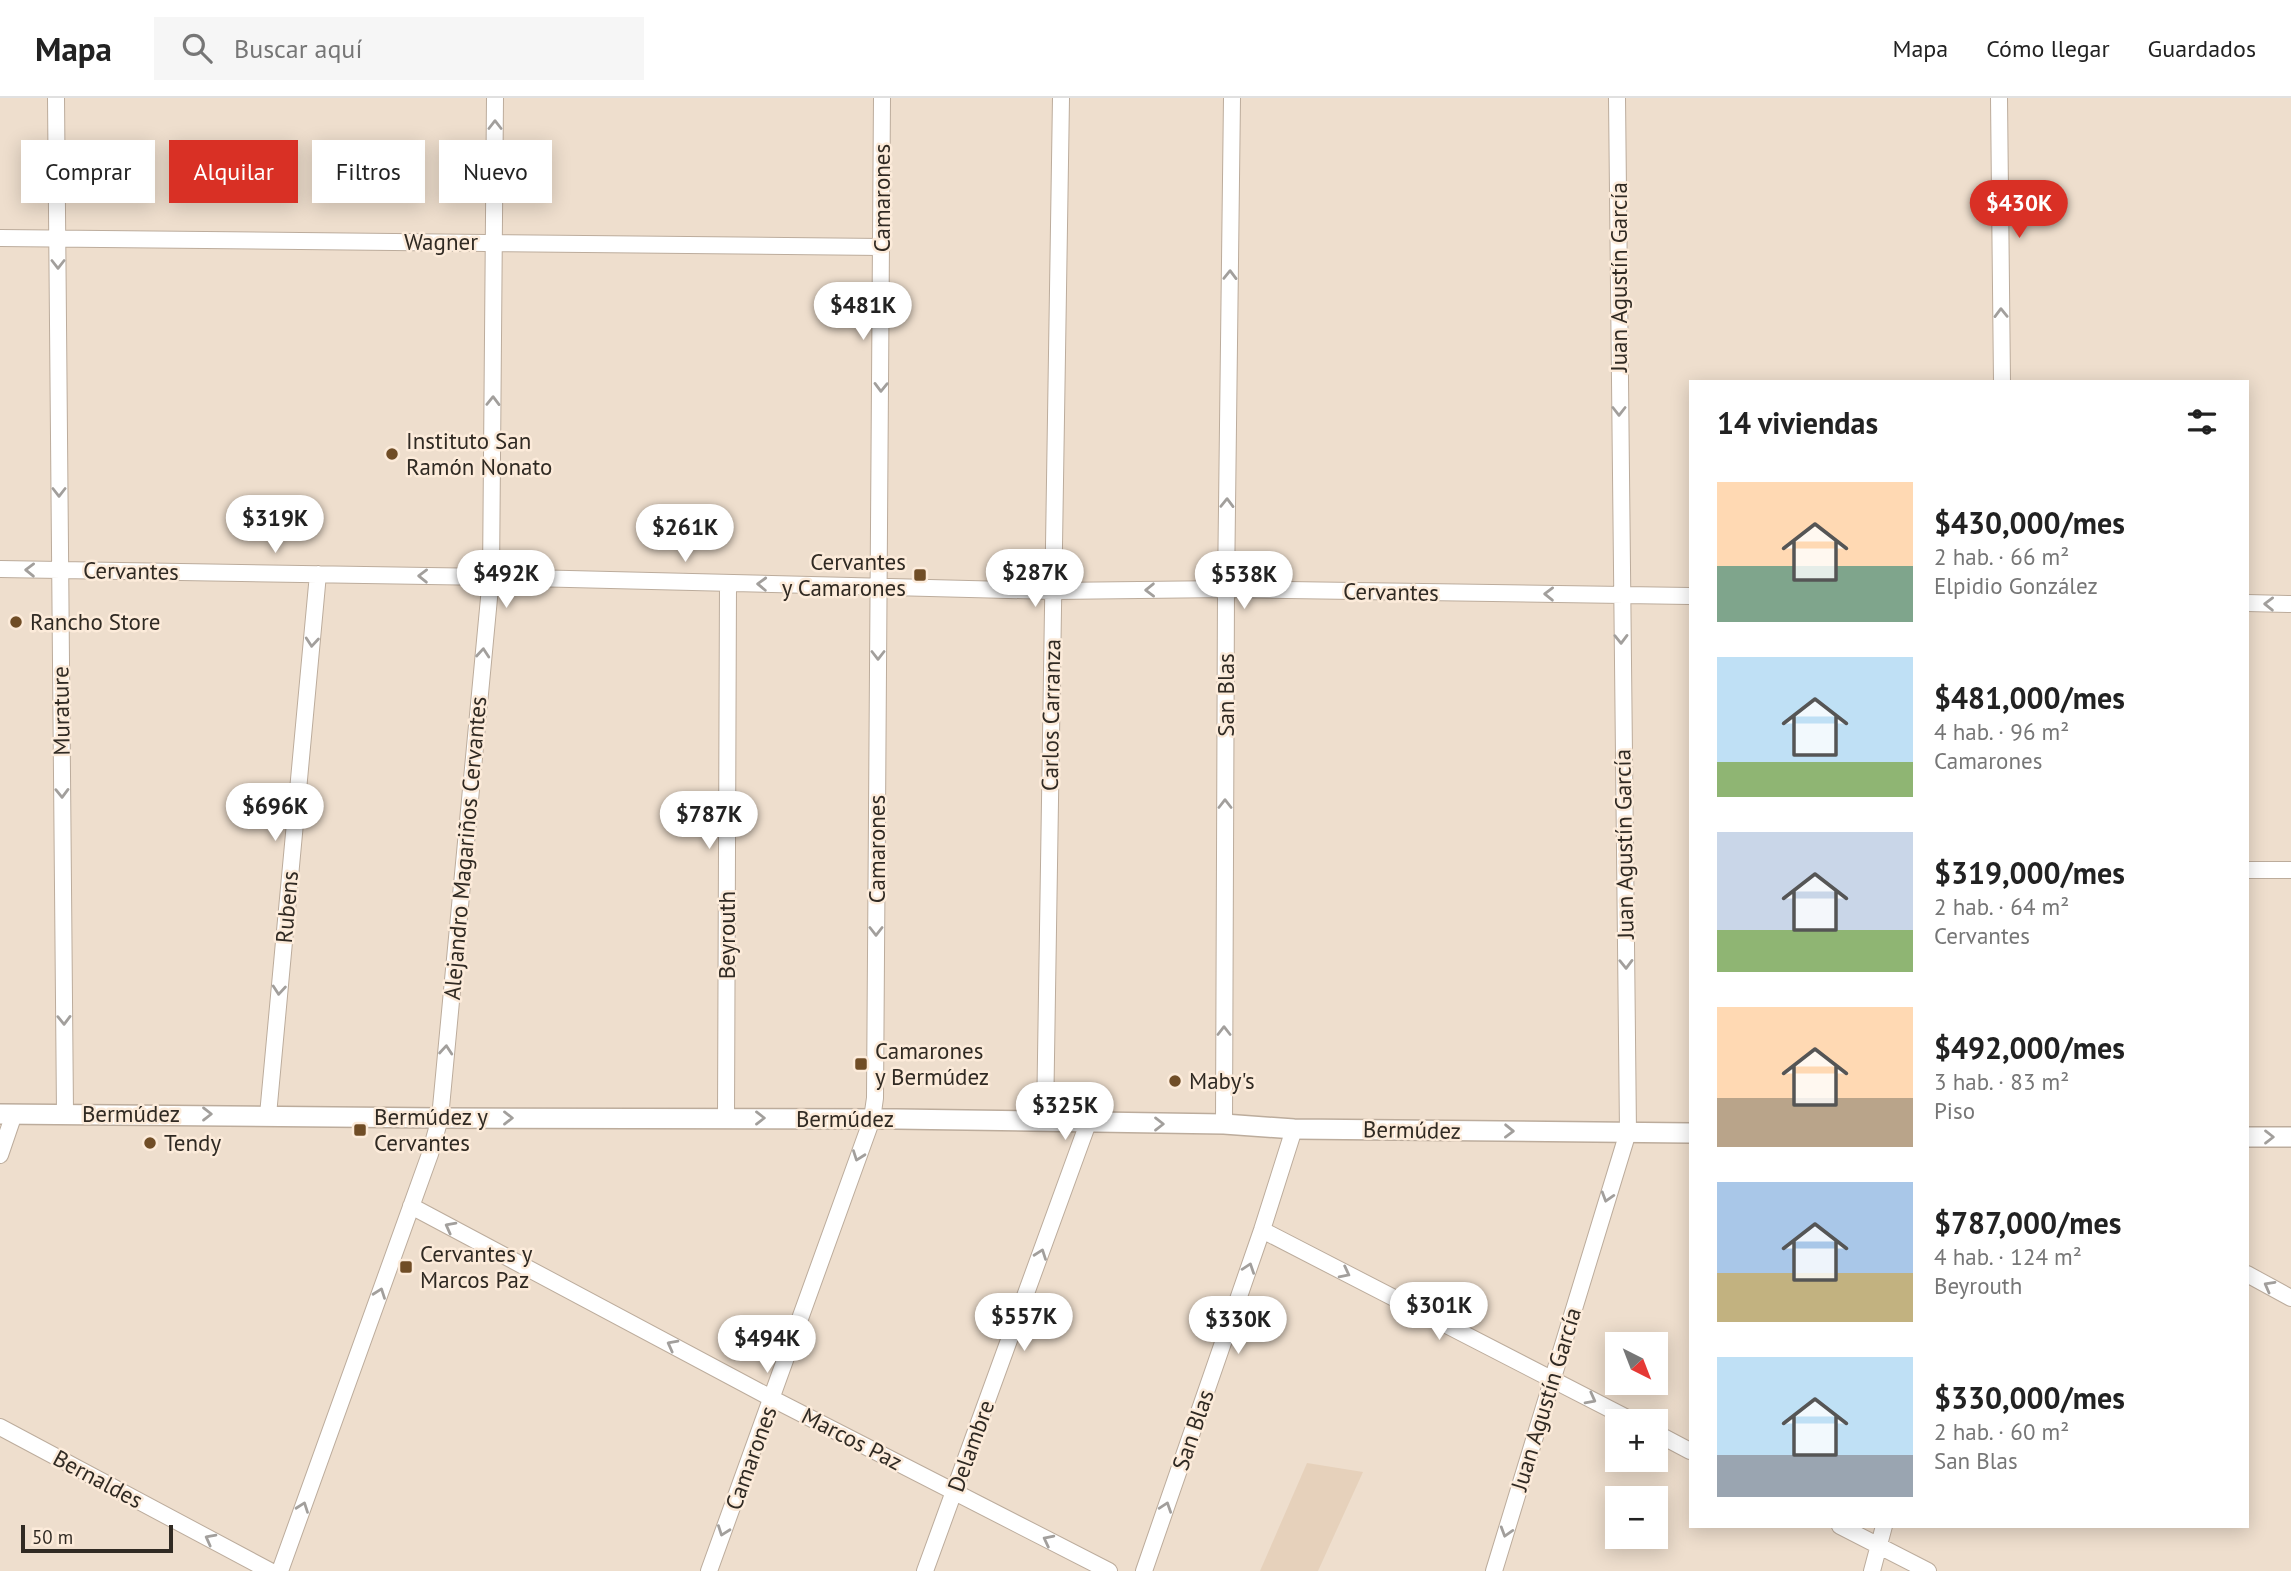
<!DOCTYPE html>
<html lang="es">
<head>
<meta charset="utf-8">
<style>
	:root { --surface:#fff; --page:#f6f6f6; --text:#222; --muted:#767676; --line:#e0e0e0; --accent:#d93025 }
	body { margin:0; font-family:"PT Sans",sans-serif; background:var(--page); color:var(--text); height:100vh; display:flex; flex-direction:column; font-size:26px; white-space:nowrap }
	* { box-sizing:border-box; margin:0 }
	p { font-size:23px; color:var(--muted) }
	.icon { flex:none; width:38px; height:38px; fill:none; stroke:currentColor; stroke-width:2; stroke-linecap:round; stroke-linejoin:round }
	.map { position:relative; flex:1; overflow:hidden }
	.panel { position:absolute; left:1689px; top:282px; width:560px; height:1148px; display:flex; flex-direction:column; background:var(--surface); border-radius:0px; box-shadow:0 4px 18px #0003 }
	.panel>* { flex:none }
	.hud { position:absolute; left:21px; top:42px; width:665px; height:63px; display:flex; gap:14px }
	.needle { width:46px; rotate:138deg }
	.fabs { position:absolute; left:1605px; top:1234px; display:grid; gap:14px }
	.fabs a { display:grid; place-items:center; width:63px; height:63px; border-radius:0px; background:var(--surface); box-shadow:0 4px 18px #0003; font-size:35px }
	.scale { position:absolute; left:21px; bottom:18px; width:152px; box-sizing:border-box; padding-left:7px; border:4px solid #302a23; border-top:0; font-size:19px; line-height:24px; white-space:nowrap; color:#302a23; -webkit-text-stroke:5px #fcebda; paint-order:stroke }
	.price { position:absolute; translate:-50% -60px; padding:0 16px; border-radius:24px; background:#fff; color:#222; font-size:23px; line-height:46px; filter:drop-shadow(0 2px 4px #0008) }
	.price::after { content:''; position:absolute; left:50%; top:42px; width:21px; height:16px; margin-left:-10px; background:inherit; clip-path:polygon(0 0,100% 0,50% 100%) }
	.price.active { background:var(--accent); color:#fff }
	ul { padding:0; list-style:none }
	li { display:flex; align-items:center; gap:21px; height:175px; padding:0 28px }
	li span { display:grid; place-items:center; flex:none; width:196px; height:140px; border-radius:0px; color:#555 }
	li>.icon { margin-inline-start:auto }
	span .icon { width:84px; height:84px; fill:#fffc; stroke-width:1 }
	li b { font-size:30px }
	h2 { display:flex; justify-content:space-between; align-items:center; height:84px; padding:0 28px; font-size:30px }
	.chip { padding:0 24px; border-radius:0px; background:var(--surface); box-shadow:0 4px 18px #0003; font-size:24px; line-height:63px }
	.chip.active { background:var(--accent); color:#fff }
	header { display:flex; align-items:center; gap:42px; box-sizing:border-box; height:98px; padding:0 35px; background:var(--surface); border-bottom:2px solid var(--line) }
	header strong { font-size:33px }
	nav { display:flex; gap:38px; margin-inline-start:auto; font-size:24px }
	.search { width:490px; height:63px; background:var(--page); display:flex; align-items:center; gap:18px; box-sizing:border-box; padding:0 24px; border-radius:0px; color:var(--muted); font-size:26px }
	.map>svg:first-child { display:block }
	.built { fill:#e6d1bb }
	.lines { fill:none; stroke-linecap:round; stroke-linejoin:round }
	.minor-casing { stroke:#bcac9c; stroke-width:18 }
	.tertiary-casing { stroke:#bcac9c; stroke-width:22 }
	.minor { stroke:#fff; stroke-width:16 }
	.tertiary { stroke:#fff; stroke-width:19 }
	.oneway { stroke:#a29f9c }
	.poi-dot { fill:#704d26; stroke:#fcebda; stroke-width:2.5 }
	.labels { text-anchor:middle; stroke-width:5; stroke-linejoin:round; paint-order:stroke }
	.street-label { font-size:23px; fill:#302a23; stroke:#fcebda }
	.poi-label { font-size:23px; fill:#302a23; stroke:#fcebda; text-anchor:start }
</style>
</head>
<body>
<header>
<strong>Mapa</strong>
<div class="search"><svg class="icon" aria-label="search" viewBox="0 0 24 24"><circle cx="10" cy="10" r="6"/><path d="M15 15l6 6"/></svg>Buscar aquí</div>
<nav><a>Mapa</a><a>Cómo llegar</a><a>Guardados</a></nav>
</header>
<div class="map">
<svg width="2291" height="1473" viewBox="0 0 2291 1473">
	<rect width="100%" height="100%" fill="#eedecd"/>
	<path class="built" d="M1307 1365 1363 1374 1318 1473H1260Z"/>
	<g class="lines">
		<defs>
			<path id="minor" d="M56 0 65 1015
				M1999 0 2002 284
				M0 140 882 149
				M0 471 491 479 1053 493 1226 491 1690 498
				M2247 505 2291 506
				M2247 772H2291
				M268 1017 318 476
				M726 1020 728 485
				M1045 1023 1061 0
				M1224 1026 1226 491 1232 0
				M0 1057 14 1016
				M411 1108 773 1301 1109 1473
				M1262 1132 1633 1323
				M2247 1176 2291 1200
				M0 1329 270 1473
				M1656 1335 1690 1353
				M1840 1428 1928 1473
				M280 1473 430 1056 440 1020 491 479 495 0
				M709 1473 872 1021 875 1000 882 0
				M925 1473 1088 1025
				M1144 1473 1262 1132 1294 1031
				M1494 1473 1628 1034 1617 0
				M1872 1473 1884 1428"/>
			<path id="tertiary" d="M0 1016 440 1020 897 1021 1224 1026 1294 1031 1690 1035
				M2247 1039H2291"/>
		</defs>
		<use href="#minor" class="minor-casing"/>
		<use href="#tertiary" class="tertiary-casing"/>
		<use href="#minor" class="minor"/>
		<use href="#tertiary" class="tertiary"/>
	</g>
	<defs><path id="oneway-chevron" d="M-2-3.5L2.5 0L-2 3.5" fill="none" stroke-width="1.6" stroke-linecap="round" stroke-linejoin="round" transform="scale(1.75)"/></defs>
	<g class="oneway">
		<use href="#oneway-chevron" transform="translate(495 27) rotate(-90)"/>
		<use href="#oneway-chevron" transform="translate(58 166) rotate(90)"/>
		<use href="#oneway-chevron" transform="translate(1230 177) rotate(-89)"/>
		<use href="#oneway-chevron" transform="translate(2001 215) rotate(-91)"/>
		<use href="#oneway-chevron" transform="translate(881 289) rotate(91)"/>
		<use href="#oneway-chevron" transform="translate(493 303) rotate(-89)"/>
		<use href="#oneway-chevron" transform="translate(1619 313) rotate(90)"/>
		<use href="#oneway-chevron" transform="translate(59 394) rotate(90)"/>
		<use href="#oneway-chevron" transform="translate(1227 405) rotate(-89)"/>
		<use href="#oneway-chevron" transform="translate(30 472) rotate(-179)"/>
		<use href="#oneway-chevron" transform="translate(423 478) rotate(-179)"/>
		<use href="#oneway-chevron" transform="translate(762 486) rotate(-178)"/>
		<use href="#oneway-chevron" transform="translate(1150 492) rotate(179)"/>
		<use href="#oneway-chevron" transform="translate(1549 496) rotate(-179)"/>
		<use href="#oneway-chevron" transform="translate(2269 506) rotate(-179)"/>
		<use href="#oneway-chevron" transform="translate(1621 541) rotate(89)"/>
		<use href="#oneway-chevron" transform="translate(312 544) rotate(95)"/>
		<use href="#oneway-chevron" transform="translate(483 555) rotate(-85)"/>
		<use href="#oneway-chevron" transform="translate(878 557) rotate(90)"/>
		<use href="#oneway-chevron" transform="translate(62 695) rotate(89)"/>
		<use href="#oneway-chevron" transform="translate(1225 706) rotate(-90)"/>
		<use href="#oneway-chevron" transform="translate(876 833) rotate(90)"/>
		<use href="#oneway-chevron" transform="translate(1626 866) rotate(89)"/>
		<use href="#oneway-chevron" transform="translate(279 892) rotate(95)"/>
		<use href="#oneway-chevron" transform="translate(64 922) rotate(89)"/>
		<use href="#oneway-chevron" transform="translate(1224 933) rotate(-90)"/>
		<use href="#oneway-chevron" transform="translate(446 952) rotate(-85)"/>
		<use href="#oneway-chevron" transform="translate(207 1016)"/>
		<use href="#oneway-chevron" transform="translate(508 1020)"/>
		<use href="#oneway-chevron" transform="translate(760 1020)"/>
		<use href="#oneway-chevron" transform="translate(1159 1026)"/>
		<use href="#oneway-chevron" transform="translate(1509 1033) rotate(1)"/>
		<use href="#oneway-chevron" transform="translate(2269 1039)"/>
		<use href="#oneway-chevron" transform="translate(858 1058) rotate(110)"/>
		<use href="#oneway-chevron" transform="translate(1607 1099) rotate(107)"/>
		<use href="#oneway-chevron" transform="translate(450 1129) rotate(-152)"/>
		<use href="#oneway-chevron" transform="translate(1041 1156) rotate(-70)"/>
		<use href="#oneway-chevron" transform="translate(1249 1170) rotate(-71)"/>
		<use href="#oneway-chevron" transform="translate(1345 1175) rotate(27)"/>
		<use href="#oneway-chevron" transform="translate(2269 1188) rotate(-151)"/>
		<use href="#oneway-chevron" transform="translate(380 1195) rotate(-70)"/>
		<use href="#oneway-chevron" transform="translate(672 1247) rotate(-152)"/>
		<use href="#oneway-chevron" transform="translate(1591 1301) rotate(28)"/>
		<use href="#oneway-chevron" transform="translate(303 1409) rotate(-70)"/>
		<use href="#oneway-chevron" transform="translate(1166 1409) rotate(-71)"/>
		<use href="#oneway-chevron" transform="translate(723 1433) rotate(110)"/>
		<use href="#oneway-chevron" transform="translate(1506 1434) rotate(107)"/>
		<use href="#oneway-chevron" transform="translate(210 1441) rotate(-152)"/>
		<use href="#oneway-chevron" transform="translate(1048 1442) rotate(-153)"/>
	</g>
	<g class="poi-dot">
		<circle cx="392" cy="356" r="7"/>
		<rect x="913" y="470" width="14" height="14" rx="3.5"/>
		<circle cx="16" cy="524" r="7"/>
		<rect x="854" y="959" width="14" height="14" rx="3.5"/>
		<circle cx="1175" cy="983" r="7"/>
		<rect x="353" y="1025" width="14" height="14" rx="3.5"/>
		<circle cx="150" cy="1045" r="7"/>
		<rect x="399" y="1162" width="14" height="14" rx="3.5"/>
	</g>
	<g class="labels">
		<g class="street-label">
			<text transform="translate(882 100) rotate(-90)" y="8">Camarones</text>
			<text x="441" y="152">Wagner</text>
			<text transform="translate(1619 179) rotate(-90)" y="8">Juan Agustín García</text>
			<text transform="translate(131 473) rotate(1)" y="8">Cervantes</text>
			<text transform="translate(1391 494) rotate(1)" y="8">Cervantes</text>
			<text transform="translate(1226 597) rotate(-90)" y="8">San Blas</text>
			<text transform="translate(61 613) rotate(-91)" y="8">Murature</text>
			<text transform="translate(1051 617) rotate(-89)" y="8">Carlos Carranza</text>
			<text transform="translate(1624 746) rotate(-91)" y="8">Juan Agustín García</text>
			<text transform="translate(465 750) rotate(-85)" y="8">Alejandro Magariños Cervantes</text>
			<text transform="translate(877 751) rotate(-90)" y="8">Camarones</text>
			<text transform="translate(287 809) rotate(-85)" y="8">Rubens</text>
			<text transform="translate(727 837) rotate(-90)" y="8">Beyrouth</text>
			<text x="131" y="1024">Bermúdez</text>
			<text x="845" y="1029">Bermúdez</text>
			<text transform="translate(1412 1032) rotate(1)" y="8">Bermúdez</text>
			<text transform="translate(1546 1301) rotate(-73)" y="8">Juan Agustín García</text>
			<text transform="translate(1193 1332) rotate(-71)" y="8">San Blas</text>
			<text transform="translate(852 1341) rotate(27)" y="8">Marcos Paz</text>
			<text transform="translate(971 1348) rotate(-70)" y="8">Delambre</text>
			<text transform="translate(751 1360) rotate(-70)" y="8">Camarones</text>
			<text transform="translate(98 1381) rotate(28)" y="8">Bernaldes</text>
		</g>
		<g class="poi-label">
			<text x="406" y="351">Instituto San<tspan x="406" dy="26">Ramón Nonato</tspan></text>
			<text x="906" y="472" text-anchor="end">Cervantes<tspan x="906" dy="26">y Camarones</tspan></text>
			<text x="30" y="532">Rancho Store</text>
			<text x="875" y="961">Camarones<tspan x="875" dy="26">y Bermúdez</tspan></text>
			<text x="1189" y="991">Maby's</text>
			<text x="374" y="1027">Bermúdez y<tspan x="374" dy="26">Cervantes</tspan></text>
			<text x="164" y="1053">Tendy</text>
			<text x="420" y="1164">Cervantes y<tspan x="420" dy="26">Marcos Paz</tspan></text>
		</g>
	</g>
</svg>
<div class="fabs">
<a><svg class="needle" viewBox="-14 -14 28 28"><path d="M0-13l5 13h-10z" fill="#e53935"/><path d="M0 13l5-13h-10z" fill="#767676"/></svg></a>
<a>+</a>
<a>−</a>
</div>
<div class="scale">50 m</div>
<b class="price active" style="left:2019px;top:142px">$430K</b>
<b class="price" style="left:863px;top:244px">$481K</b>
<b class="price" style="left:275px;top:457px">$319K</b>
<b class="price" style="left:685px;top:466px">$261K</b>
<b class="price" style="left:1035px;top:511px">$287K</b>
<b class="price" style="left:506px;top:512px">$492K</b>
<b class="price" style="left:1244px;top:513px">$538K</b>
<b class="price" style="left:275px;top:745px">$696K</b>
<b class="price" style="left:709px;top:753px">$787K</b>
<b class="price" style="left:1065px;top:1044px">$325K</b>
<b class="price" style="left:1439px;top:1244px">$301K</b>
<b class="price" style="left:1024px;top:1255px">$557K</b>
<b class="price" style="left:1238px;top:1258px">$330K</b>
<b class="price" style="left:767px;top:1277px">$494K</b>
<div class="hud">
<a class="chip">Comprar</a>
<a class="chip active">Alquilar</a>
<a class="chip">Filtros</a>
<a class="chip">Nuevo</a>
</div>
<section class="panel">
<h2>14 viviendas<svg class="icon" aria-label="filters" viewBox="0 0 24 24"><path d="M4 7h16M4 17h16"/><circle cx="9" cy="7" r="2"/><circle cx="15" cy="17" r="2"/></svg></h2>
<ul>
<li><span style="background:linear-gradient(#ffd9b3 60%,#7fa58c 0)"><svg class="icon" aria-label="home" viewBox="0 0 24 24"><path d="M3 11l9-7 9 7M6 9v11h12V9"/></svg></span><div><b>$430,000/mes</b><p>2 hab. · 66 m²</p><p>Elpidio González</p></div></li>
<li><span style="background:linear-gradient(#bfe0f5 75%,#8fb573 0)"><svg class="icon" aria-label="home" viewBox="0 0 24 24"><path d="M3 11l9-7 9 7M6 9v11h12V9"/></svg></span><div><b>$481,000/mes</b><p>4 hab. · 96 m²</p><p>Camarones</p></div></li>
<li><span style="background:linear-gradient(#c9d6e8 70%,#8fb573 0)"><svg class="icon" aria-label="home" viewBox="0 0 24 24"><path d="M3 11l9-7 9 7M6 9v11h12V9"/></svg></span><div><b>$319,000/mes</b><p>2 hab. · 64 m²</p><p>Cervantes</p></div></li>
<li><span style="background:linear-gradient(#ffd9b3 65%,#b9a48a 0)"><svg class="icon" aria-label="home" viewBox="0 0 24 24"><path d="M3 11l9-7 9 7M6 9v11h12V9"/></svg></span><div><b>$492,000/mes</b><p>3 hab. · 83 m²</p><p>Piso</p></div></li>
<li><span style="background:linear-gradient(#a9c7e8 65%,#c2b280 0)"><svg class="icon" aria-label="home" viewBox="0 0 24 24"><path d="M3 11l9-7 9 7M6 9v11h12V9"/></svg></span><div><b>$787,000/mes</b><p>4 hab. · 124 m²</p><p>Beyrouth</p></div></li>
<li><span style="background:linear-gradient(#bfe0f5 70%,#9aa5b1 0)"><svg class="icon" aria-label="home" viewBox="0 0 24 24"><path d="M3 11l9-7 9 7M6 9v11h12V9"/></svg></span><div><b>$330,000/mes</b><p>2 hab. · 60 m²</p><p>San Blas</p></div></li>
</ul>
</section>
</div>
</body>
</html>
